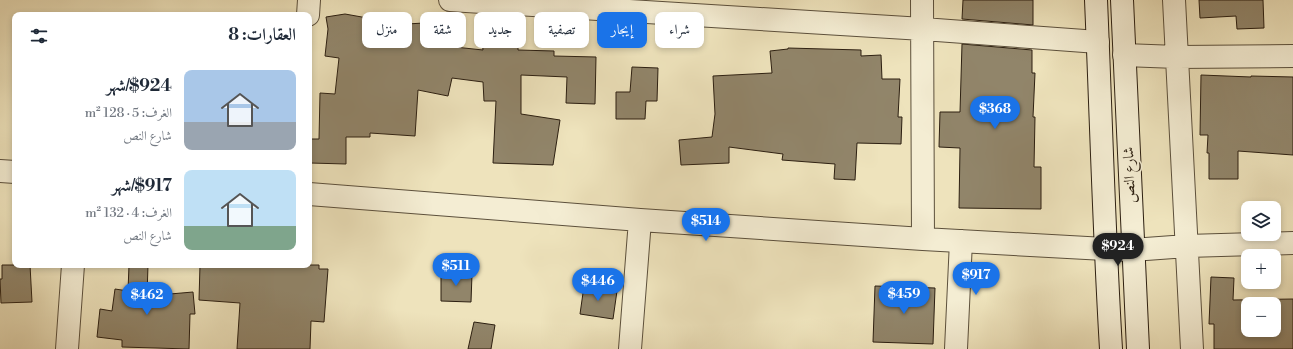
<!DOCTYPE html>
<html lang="ar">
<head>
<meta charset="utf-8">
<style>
	:root { --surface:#fff; --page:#f2f2f3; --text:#1f2937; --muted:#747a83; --accent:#1a73e8 }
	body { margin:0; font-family:"Libre Bodoni",Amiri,serif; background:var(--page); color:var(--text); direction:rtl; height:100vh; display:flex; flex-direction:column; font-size:15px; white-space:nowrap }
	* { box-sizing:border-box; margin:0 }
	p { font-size:13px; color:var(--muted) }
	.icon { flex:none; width:22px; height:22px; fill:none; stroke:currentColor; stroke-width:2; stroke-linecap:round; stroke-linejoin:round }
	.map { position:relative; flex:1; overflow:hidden; direction:ltr }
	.drawer { position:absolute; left:12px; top:12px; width:300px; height:256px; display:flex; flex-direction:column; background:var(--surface); border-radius:8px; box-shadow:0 2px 6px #0003; direction:rtl }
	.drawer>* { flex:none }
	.hud { position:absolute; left:324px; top:12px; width:380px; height:36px; direction:rtl; display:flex; gap:8px }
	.controls { position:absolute; left:1241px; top:201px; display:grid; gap:8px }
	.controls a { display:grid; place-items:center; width:40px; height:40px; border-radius:8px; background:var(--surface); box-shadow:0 2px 6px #0003; font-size:20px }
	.price { position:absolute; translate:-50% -34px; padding:0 9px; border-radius:14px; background:var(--accent); color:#fff; font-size:13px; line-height:26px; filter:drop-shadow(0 1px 2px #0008) }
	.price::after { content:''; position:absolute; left:50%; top:24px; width:12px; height:9px; margin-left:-6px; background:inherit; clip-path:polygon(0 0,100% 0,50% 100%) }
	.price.active { background:#222; color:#fff }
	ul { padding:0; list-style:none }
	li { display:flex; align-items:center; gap:12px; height:100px; padding:0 16px }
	li span { display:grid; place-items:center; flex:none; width:112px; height:80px; border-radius:8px; color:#555 }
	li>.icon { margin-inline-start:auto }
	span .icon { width:48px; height:48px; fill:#fffc; stroke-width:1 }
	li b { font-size:17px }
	h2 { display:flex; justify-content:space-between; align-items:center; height:48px; padding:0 16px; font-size:17px }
	.tag { padding:0 14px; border-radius:8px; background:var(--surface); box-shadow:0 2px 6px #0003; font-size:14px; line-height:36px }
	.tag.active { background:var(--accent); color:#fff }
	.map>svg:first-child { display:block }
	.building { fill:#91856a; stroke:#2c1f11; fill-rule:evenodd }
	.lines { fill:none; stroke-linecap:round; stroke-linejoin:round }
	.minor-casing { stroke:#5c503c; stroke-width:24 }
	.secondary-casing { stroke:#2c1f11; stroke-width:24 }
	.minor { stroke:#f4edd3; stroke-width:22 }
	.secondary { stroke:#f4edd3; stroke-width:22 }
	.labels { text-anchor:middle; stroke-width:3; stroke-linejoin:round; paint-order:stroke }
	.street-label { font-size:15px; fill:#2c1f11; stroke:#f4edd3 }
</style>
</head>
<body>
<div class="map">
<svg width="1293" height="349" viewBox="0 0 1293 349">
	<rect width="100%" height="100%" fill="#eee3bc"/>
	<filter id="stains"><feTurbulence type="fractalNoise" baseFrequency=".005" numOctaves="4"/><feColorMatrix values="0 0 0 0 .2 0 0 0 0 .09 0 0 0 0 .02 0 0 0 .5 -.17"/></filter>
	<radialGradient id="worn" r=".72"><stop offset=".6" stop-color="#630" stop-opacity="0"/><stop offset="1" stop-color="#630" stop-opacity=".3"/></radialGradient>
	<path class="building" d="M963 0H1033V25L962 19Z
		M1199 0H1263L1264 28 1237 29 1236 16 1200 18Z
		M345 14 373 19 372 26 424 23 425 36 444 35 445 46 483 50 482 39 518 38V50L554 51V56L596 57 595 104 566 103 567 77 521 75V114L560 120 553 165 493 163 496 101H484L483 82 452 78 448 96 418 90 415 136 370 133V137H346V164L310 163 311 139H319L320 93 335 94 339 58 325 56 328 29 326 17Z
		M962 44 1032 50V73H1035L1033 117H1035L1034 167H1041V209L959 208 960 148 939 147 940 112H960Z
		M788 48 861 50V56L881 55 882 79H900L898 117H902L901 144 857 143 855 180 834 179 835 164 782 160 783 154 729 147V163L681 165 679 140 712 137 715 114 713 76 772 73 770 51 788 49Z
		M632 67 658 68 657 101H646L645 119H616V92H630Z
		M1201 75 1251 77V76L1293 77V155L1238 151V179H1209V153H1207L1208 135H1200Z
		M2 265H30L32 302 1 303 0 279H2Z
		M129 265H148L147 296 193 292 195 314H190L189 349 122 347V340L97 337 100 309 112 311 115 289 128 291Z
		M200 265H319V269H328L324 322 311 321 310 349H237L240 303 199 300Z
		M441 273 472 274 471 302 441 301Z
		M1211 277 1234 278 1233 300 1293 299V349H1214V324H1209ZM1248 304H1274V330H1248Z
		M584 286 617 291 613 319 580 314Z
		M875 286 935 288 933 344 873 342Z
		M474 322 495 325 491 349H468Z"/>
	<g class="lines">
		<defs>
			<path id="minor" d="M450 0 923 29 1098 42
				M922 0 923 239
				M1174 0 1192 349
				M308 15 309 0
				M1124 55 1177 57 1293 56
				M0 171 15 172
				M309 194 640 220 923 239 1105 249 1132 250 1187 246 1293 243
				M67 349 73 265
				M630 349 640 220
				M956 349 961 241"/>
			<path id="secondary" d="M1096 0C1101 116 1104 233 1111 349
				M1122 0 1138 349"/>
		</defs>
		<use href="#minor" class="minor-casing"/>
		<use href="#secondary" class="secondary-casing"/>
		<use href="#minor" class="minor"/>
		<use href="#secondary" class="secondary"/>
	</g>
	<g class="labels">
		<g class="street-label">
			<text transform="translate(1129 175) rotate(-92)" y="5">شارع النص</text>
		</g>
	</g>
	<rect width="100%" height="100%" filter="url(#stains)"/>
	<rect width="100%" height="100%" fill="url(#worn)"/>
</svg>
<div class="controls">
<a><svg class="icon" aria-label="layers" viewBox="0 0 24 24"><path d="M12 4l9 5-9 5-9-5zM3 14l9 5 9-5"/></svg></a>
<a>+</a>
<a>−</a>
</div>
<b class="price" style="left:995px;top:130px">$368</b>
<b class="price" style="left:706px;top:242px">$514</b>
<b class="price active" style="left:1118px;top:267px">$924</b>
<b class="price" style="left:456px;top:287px">$511</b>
<b class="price" style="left:976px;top:296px">$917</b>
<b class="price" style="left:598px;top:302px">$446</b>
<b class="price" style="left:904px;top:315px">$459</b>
<b class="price" style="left:147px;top:316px">$462</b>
<div class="hud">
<a class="tag">شراء</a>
<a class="tag active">إيجار</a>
<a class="tag">تصفية</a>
<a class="tag">جديد</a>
<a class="tag">شقة</a>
<a class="tag">منزل</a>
</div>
<section class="drawer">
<h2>العقارات: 8<svg class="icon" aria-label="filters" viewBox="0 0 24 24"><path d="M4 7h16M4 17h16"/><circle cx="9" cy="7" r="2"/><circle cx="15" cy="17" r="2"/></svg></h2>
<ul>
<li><span style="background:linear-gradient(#a9c7e8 65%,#9aa5b1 0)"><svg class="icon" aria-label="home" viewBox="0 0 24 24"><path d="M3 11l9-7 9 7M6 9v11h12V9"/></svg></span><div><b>$924/شهر</b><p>الغرف: 5 · 128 m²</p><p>شارع النص</p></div></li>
<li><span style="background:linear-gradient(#bfe0f5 70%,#7fa58c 0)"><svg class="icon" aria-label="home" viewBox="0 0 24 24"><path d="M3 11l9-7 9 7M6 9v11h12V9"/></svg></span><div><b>$917/شهر</b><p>الغرف: 4 · 132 m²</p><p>شارع النص</p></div></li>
</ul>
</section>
</div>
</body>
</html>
